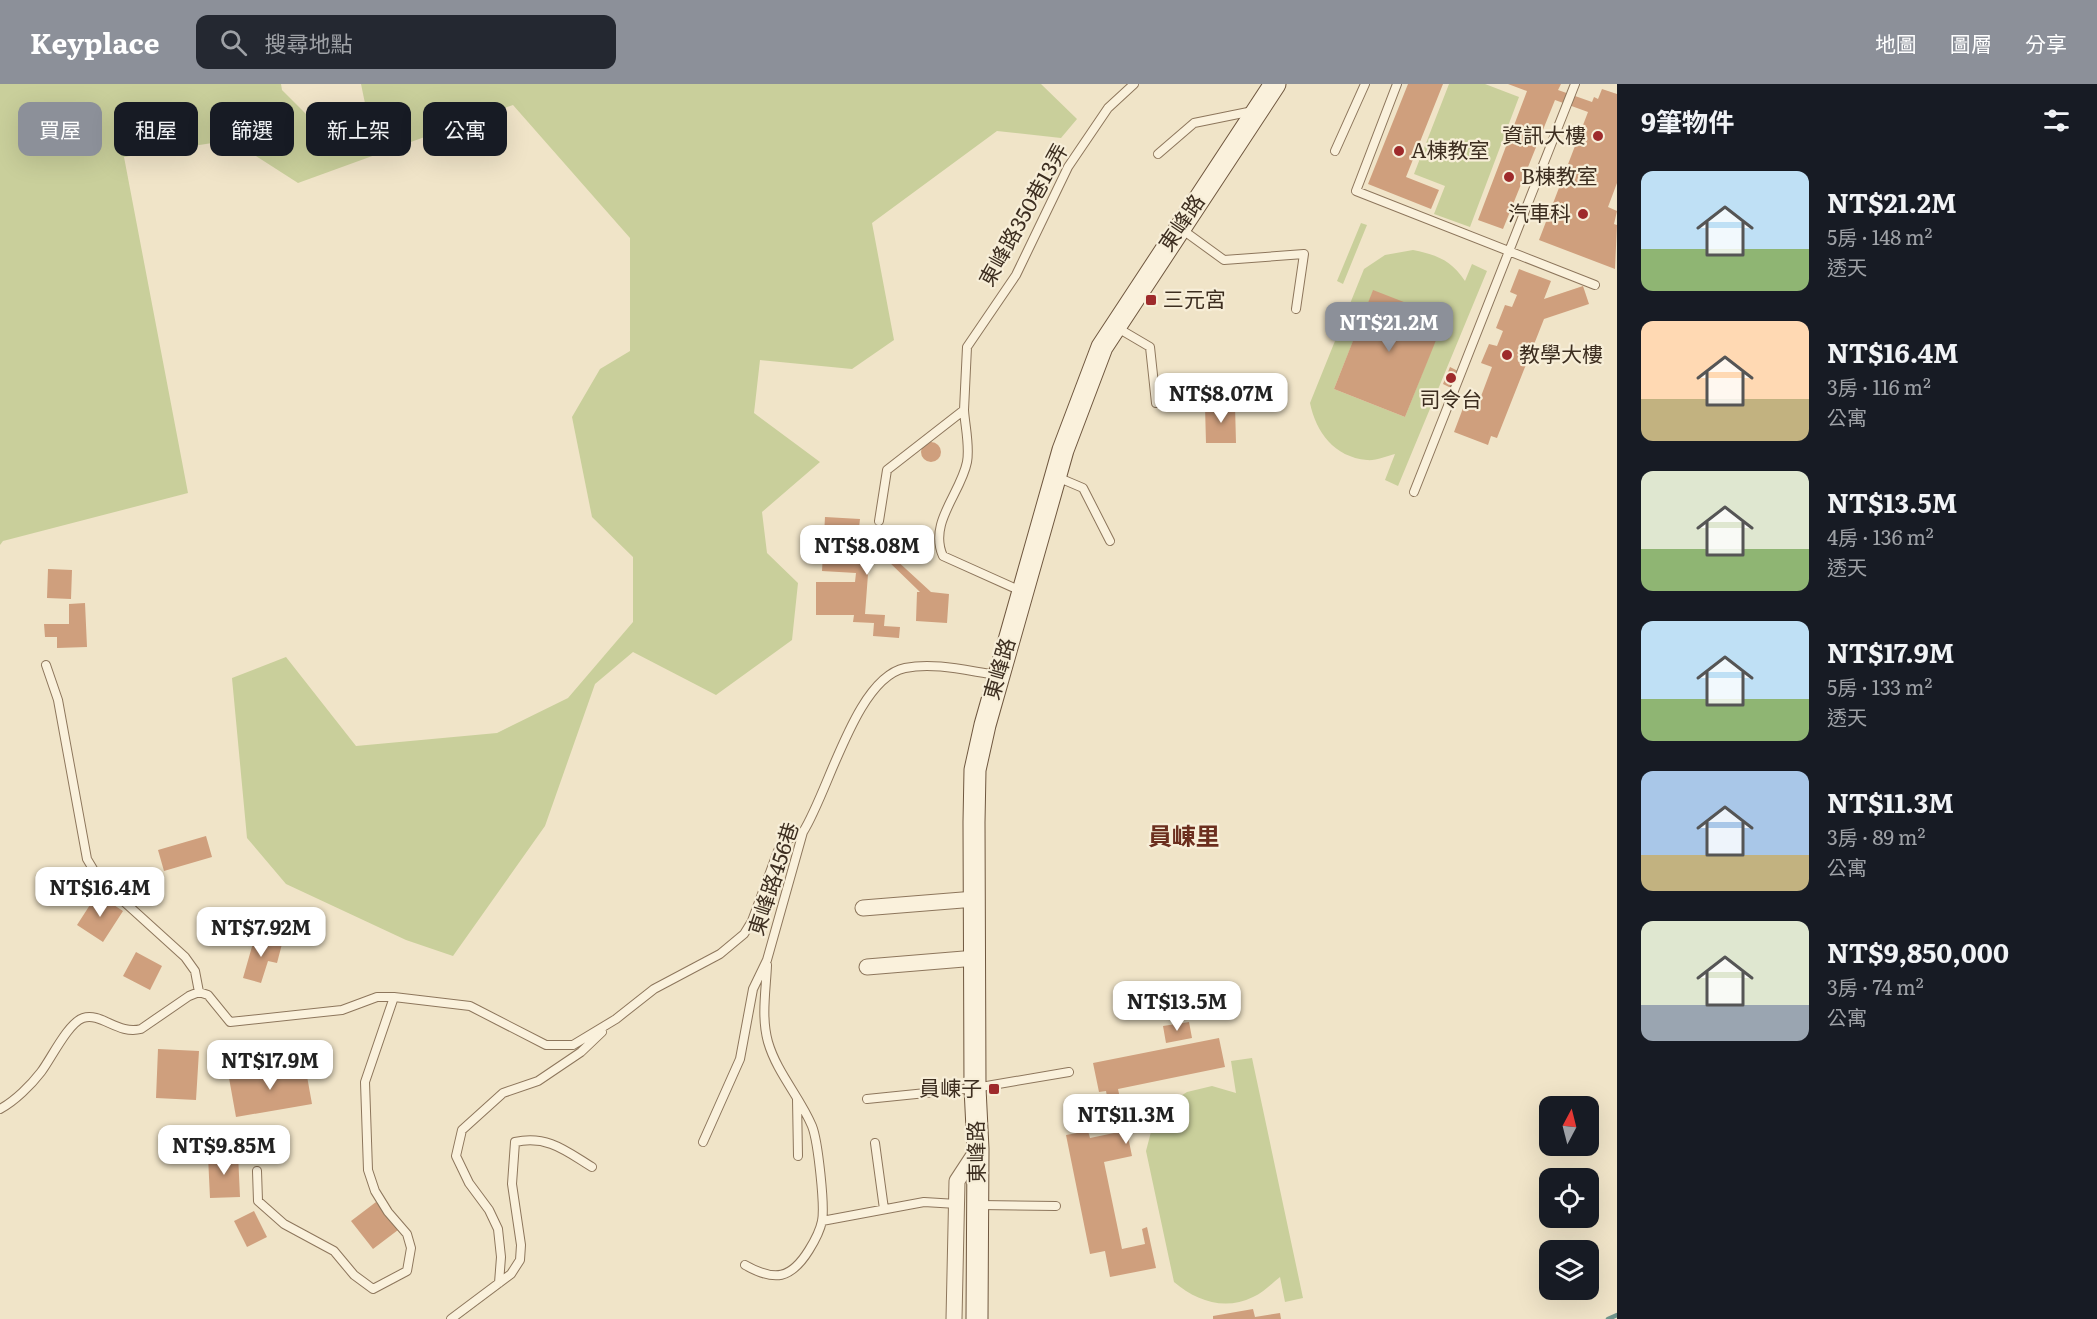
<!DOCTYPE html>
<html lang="zh-TW">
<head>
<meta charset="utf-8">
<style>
	:root { --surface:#171b24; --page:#242831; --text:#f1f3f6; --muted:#9ea1a6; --accent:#8c9099 }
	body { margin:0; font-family:Literata,"Noto Sans TC",serif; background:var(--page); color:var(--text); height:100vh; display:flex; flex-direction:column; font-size:22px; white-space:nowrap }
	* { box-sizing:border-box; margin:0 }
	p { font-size:20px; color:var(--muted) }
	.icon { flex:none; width:33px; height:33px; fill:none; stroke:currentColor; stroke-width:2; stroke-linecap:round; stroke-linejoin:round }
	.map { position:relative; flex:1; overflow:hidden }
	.details { display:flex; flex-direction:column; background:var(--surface); width:480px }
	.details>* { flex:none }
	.guide { position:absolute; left:18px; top:18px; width:570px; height:54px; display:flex; gap:12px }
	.needle { width:39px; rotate:7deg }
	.buttons { position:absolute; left:1539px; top:1012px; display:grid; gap:12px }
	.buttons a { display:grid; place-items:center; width:60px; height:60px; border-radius:12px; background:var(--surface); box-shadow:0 6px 24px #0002; font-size:30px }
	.price { position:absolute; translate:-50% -51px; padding:0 14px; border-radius:12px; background:#fff; color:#222; font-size:20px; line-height:39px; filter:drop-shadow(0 2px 3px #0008) }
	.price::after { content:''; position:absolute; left:50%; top:36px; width:18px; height:14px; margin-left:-9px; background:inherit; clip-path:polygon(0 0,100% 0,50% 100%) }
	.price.selected { background:var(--accent); color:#fff }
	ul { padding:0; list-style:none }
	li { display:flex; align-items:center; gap:18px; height:150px; padding:0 24px }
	li span { display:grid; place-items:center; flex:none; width:168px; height:120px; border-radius:12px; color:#555 }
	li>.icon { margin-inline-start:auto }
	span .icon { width:72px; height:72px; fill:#fffc; stroke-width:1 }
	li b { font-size:26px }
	h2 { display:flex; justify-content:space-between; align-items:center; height:72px; padding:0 24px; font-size:26px }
	.tag { padding:0 21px; border-radius:12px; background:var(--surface); box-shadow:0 6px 24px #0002; font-size:21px; line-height:54px }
	.tag.selected { background:var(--accent); color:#fff }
	header { display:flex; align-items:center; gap:36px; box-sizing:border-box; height:84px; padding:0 30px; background:var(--accent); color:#fff }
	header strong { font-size:28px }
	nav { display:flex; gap:33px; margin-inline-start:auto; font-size:21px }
	.search { width:420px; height:54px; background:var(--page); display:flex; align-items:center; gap:15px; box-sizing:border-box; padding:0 21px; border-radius:12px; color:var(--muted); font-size:22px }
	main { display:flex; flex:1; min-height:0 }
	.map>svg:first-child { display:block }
	.green { fill:#c9cf9b; fill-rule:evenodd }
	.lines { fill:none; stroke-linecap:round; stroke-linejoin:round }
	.stream { stroke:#6f938a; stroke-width:4.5 }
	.building { fill:#cf9f7d }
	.service-casing { stroke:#8d765c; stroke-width:10 }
	.minor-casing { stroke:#8d765c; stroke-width:17 }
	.secondary-casing { stroke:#6f573f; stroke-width:23 }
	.service { stroke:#faf1dc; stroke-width:8 }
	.minor { stroke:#faf1dc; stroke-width:15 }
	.secondary { stroke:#faf1dc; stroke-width:21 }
	.poi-dot { fill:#9e2a2b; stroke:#f7eed8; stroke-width:2 }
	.labels { text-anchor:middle; stroke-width:4.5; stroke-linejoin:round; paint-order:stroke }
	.poi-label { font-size:21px; fill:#3d2e20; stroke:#f7eed8; text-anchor:start }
	.street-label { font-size:21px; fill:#3d2e20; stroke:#f7eed8 }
	.quarter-label { font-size:24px; font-weight:bold; fill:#6b2e1e; stroke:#f7eed8 }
</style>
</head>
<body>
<header>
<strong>Keyplace</strong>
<div class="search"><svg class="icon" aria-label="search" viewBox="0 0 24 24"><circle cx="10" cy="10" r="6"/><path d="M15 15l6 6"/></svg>搜尋地點</div>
<nav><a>地圖</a><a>圖層</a><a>分享</a></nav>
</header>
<main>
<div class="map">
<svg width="1617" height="1235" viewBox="0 0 1617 1235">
	<rect width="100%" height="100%" fill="#f0e4c8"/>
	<path class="green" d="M0 0H281L282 6 318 42 367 29 361 0H1041L1077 35 1061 54 997 47 872 139 894 256 852 285 760 276 754 329 820 378 762 428 767 469 798 499 792 556 716 611 633 568 595 600 545 742 453 872 406 856 286 800 247 754 232 594 286 573 356 662 497 649 568 614 633 538V473L592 433 572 333 600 285 630 267V154L513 21 298 99 231 56 124 73 188 409 3 457 0 461Z
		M1449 0H1485L1519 13 1470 143 1434 130 1445 102 1414 90Z
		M1361 139 1367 141 1343 200 1337 197Z
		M1413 166C1437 171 1451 176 1465 197L1472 180 1487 187 1398 402 1385 396 1395 370C1387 372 1375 377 1367 376 1334 373 1316 348 1310 319L1364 185 1385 171ZM1373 207 1444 234 1405 333 1334 305Z
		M1252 974 1303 1214 1285 1218 1280 1193C1272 1199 1263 1209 1253 1213 1225 1227 1196 1217 1174 1198L1146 1067 1152 1044 1165 1022 1187 1008 1212 1002 1236 1009 1231 977Z"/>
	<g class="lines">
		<path class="stream" d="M1608 1235 1617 1231"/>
	</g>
	<path class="building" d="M1408 0H1443L1406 93 1439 106 1431 125 1368 100Z
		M1508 0H1561L1558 6 1592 18 1594 13 1598 15 1602 5 1617 10V99L1608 123 1617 127 1614 140 1617 141 1615 185 1539 156 1588 28 1555 16 1503 145 1478 136 1527 7Z
		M1519 185 1551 197 1544 215 1583 202 1589 220 1544 235 1497 354 1491 352 1488 361 1454 348 1468 311 1480 315 1492 283 1481 279 1489 260 1497 262 1503 247 1496 244 1505 221 1512 223 1517 211 1510 208Z
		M1373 206 1445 234 1405 333 1334 305Z
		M1450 283 1458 287 1451 304 1443 300Z
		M1235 321 1236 359H1206L1205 322Z
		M921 368a10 10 0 1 1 20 0a10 10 0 1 1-20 0Z
		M825 433 860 435 859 444H894V474L931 508 949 510 947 539 916 537 917 508H920L888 477H869L865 530 885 531 884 542 900 543 899 554 873 552 874 539 853 538 854 531H816V498H855L856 489 822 487Z
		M48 485 72 486 71 515 47 514Z
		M85 519 87 563 57 564V553H45L44 540H69V520Z
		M206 752 212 773 164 787 158 766Z
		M97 810 123 827 103 858 77 841Z
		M255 852 282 860 277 879 268 877 261 899 243 894Z
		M136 868 162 882 150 906 123 892Z
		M1189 938 1192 954 1166 959 1163 942Z
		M1219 954 1225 983 1118 1005 1132 1072 1104 1078 1122 1165 1145 1160 1142 1145 1147 1143 1156 1184 1110 1193 1105 1167 1090 1170 1066 1051 1088 1047 1090 1054 1114 1049 1106 1007 1099 1008 1093 979Z
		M158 965 199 967 196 1016 156 1014Z
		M305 981 312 1020 236 1033 229 994Z
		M238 1070 240 1113 210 1114 208 1072Z
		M376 1118 398 1146 373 1165 351 1137Z
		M254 1127 267 1153 247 1163 234 1137Z
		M1253 1225 1255 1233 1280 1229 1281 1235H1213V1232Z"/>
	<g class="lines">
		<defs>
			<path id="service" d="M1397 0 1356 107 1595 201
				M1335 67 1365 0
				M1158 70 1194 39 1253 27
				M1180 144 1224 176 1304 170 1296 225
				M1116 243 1150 263 1156 319 1256 317
				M964 326 967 263 1016 191 1068 83 1108 24 1134 0
				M1057 393 1083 404 1110 457
				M1414 408 1575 0
				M879 437 887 386 964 326C965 342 970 362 967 378 961 409 928 439 943 472L1021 507
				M46 581 58 616 87 775 99 795 185 873 195 887 199 908
				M797 1015 798 1072
				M867 1015 975 1004 1069 988
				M0 1025C15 1017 31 1001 41 988 51 975 68 939 83 934 101 928 118 951 141 945L189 912 199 908 208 911 230 938 342 926 377 913H394L470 922 546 961H573L616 935 654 905 720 870 744 850 752 837 778 767 787 756 803 748
				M703 1058 740 975 753 905 767 876 803 748C829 707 856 594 905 584 935 578 968 587 997 591
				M875 1059 884 1125
				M257 1087 258 1117 284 1140 334 1167 354 1191 373 1205 407 1187 411 1164 407 1150 388 1128 375 1107 368 1086 365 998 394 913
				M979 1121 1056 1122
				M822 1137 924 1118 957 1120
				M745 1181C775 1198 791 1195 809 1166 814 1158 820 1147 822 1137 825 1122 818 1057 812 1042 800 1013 777 989 768 958 761 933 766 906 767 881
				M499 1199 501 1173 498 1145 489 1126 469 1099 456 1072 462 1046 503 1009 538 997 581 968 602 948
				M451 1235 511 1190 520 1176 521 1161 512 1100 515 1058C548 1051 566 1067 592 1083"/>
			<path id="minor" d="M863 824 975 815
				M867 883 976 874
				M954 1235 957 1097 978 1065"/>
			<path id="secondary" d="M977 1235 978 1065 975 1004 974 738 975 686 985 641 1063 366 1102 263 1275 0"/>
		</defs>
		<use href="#service" class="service-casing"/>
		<use href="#minor" class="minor-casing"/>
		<use href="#secondary" class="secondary-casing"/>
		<use href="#service" class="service"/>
		<use href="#minor" class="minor"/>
		<use href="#secondary" class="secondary"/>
	</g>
	<g class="poi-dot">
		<circle cx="1598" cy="52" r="6"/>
		<circle cx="1399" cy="67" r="6"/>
		<circle cx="1509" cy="93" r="6"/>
		<circle cx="1583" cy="130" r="6"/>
		<rect x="1145" y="210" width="12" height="12" rx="3"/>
		<circle cx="1507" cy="271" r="6"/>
		<circle cx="1451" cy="294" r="6"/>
		<rect x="988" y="999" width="12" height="12" rx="3"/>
	</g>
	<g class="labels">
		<g class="poi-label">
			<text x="1586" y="59" text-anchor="end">資訊大樓</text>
			<text x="1411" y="74">A棟教室</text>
			<text x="1521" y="100">B棟教室</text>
			<text x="1571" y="137" text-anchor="end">汽車科</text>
			<text x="1163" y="223">三元宮</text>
			<text x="1519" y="278">教學大樓</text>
			<text x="1451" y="323" text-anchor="middle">司令台</text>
			<text x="982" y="1012" text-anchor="end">員崠子</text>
		</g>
		<g class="street-label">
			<text transform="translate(1024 131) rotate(-61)" y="7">東峰路350巷13弄</text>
			<text transform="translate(1182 139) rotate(-56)" y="7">東峰路</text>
			<text transform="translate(1000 585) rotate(-74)" y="7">東峰路</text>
			<text transform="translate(774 795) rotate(-72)" y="7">東峰路456巷</text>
			<text transform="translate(977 1068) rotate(-91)" y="7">東峰路</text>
		</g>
		<g class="quarter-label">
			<text x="1184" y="761">員崠里</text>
		</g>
	</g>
</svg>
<div class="buttons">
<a><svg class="needle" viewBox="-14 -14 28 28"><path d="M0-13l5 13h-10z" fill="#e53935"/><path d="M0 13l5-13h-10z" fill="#9ea1a6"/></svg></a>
<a><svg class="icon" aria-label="locate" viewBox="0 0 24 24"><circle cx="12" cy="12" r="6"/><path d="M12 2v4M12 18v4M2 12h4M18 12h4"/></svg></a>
<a><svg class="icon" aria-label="layers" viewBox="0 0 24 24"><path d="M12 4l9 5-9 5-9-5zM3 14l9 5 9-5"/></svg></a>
</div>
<b class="price selected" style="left:1389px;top:269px">NT$21.2M</b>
<b class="price" style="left:1221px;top:340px">NT$8.07M</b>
<b class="price" style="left:867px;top:492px">NT$8.08M</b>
<b class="price" style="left:100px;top:834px">NT$16.4M</b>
<b class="price" style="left:261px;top:874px">NT$7.92M</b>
<b class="price" style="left:1177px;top:948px">NT$13.5M</b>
<b class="price" style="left:270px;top:1007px">NT$17.9M</b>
<b class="price" style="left:1126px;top:1061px">NT$11.3M</b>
<b class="price" style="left:224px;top:1092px">NT$9.85M</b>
<div class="guide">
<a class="tag selected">買屋</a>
<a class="tag">租屋</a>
<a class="tag">篩選</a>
<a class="tag">新上架</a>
<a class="tag">公寓</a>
</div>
</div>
<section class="details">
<h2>9筆物件<svg class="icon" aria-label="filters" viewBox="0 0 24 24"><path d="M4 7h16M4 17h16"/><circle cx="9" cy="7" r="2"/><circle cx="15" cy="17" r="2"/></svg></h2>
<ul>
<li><span style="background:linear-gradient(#bfe0f5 65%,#8fb573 0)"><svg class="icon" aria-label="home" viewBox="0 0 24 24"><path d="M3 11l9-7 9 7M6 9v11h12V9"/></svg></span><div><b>NT$21.2M</b><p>5房 · 148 m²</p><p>透天</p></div></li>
<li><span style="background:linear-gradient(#ffd9b3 65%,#c2b280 0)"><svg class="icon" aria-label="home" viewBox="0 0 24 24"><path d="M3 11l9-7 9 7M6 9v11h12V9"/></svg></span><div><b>NT$16.4M</b><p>3房 · 116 m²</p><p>公寓</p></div></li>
<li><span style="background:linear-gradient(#dfe7d0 65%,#8fb573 0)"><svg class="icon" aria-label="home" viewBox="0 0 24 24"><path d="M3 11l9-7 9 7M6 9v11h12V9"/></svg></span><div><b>NT$13.5M</b><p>4房 · 136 m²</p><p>透天</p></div></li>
<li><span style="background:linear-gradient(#bfe0f5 65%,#8fb573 0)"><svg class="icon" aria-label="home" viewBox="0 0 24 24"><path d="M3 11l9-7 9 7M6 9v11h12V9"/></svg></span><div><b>NT$17.9M</b><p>5房 · 133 m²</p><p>透天</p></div></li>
<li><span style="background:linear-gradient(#a9c7e8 70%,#c2b280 0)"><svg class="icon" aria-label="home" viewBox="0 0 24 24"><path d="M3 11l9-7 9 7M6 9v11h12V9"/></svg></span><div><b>NT$11.3M</b><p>3房 · 89 m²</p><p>公寓</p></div></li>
<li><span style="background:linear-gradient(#dfe7d0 70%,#9aa5b1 0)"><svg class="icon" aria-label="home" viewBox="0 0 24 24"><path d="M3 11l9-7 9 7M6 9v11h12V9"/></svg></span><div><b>NT$9,850,000</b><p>3房 · 74 m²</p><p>公寓</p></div></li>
</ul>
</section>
</main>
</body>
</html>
